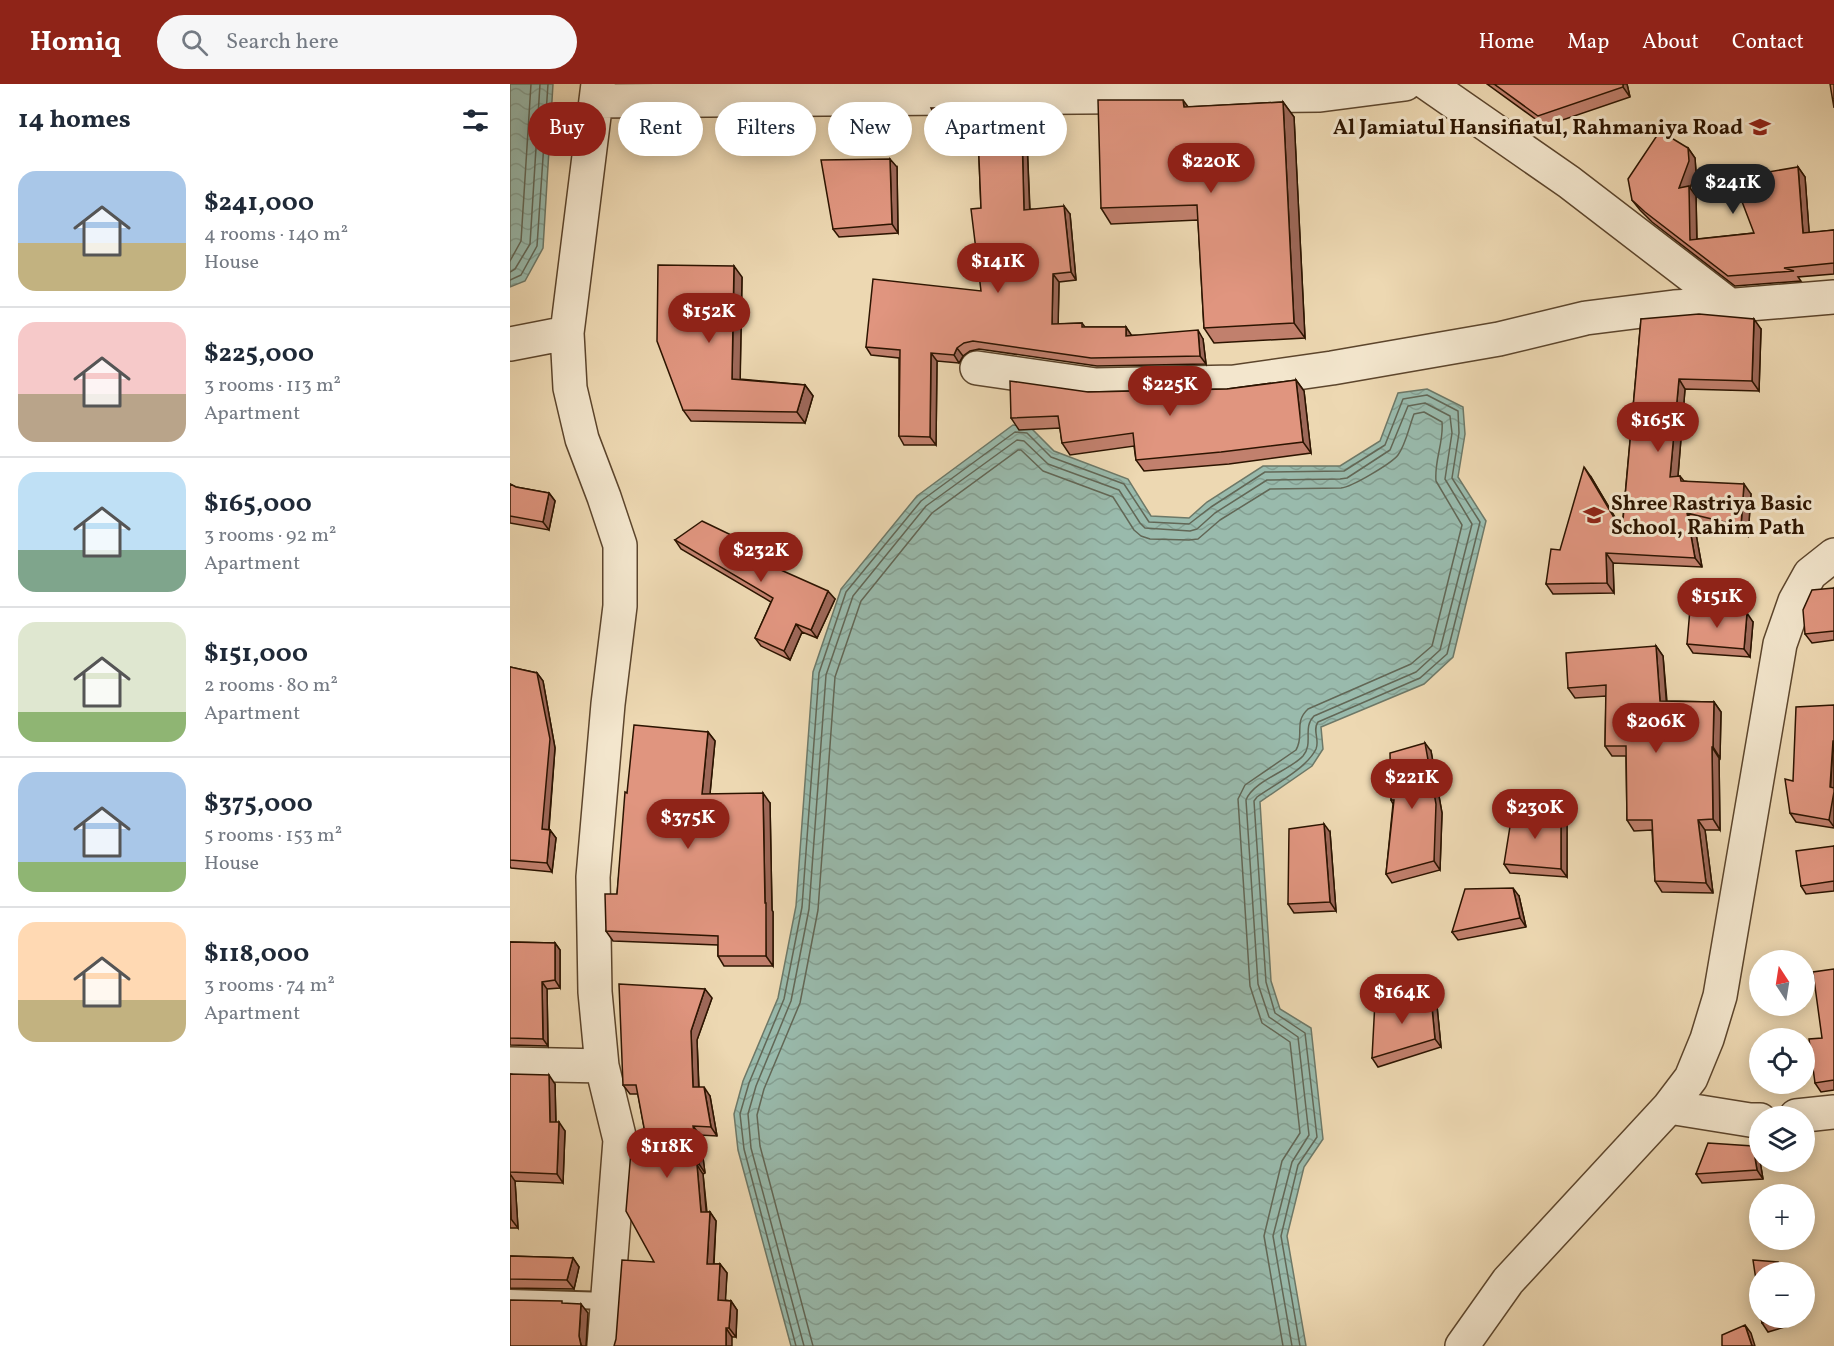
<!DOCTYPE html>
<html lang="en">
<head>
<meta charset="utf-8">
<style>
	:root { --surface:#fff; --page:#f6f6f7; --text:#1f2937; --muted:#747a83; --line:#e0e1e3; --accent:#8f2418 }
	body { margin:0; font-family:Vollkorn,serif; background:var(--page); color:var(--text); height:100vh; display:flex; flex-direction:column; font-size:22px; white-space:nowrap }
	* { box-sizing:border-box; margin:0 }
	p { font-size:20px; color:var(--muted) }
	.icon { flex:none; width:33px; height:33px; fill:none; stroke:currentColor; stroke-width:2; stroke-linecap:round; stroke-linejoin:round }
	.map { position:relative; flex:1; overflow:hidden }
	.side { display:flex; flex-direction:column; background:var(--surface); width:510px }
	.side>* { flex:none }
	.guide { position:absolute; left:18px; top:18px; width:570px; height:54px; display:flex; gap:12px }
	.needle { width:39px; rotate:348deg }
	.controls { position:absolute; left:1239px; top:866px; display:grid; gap:12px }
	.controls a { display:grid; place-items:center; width:66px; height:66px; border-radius:50%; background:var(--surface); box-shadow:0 3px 15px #0003; font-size:30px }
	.price { position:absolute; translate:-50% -51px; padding:0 14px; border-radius:21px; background:var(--accent); color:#fff; font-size:20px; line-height:39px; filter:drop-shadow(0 2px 3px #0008) }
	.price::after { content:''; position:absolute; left:50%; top:36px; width:18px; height:14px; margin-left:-9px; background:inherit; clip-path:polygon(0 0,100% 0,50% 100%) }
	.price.active { background:#222; color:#fff }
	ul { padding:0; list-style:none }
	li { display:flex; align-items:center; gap:18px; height:150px; padding:0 18px }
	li+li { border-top:2px solid var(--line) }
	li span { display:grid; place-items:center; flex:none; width:168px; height:120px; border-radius:18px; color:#555 }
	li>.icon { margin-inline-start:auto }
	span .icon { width:72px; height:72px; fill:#fffc; stroke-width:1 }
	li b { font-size:26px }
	h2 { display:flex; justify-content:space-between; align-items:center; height:72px; padding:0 18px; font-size:26px }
	.tag { padding:0 21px; border-radius:27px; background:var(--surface); box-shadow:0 3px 15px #0003; font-size:21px; line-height:54px }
	.tag.active { background:var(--accent); color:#fff }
	header { display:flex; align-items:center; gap:36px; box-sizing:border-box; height:84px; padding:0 30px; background:var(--accent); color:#fff }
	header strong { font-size:28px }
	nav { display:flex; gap:33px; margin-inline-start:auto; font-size:21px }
	.search { width:420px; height:54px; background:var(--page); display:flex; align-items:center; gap:15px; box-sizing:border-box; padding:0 21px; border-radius:33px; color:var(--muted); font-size:22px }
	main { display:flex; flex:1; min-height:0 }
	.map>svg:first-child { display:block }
	.water { fill:url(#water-waves); stroke:#6d7867; stroke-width:1.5 }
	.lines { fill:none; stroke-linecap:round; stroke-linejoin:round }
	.shore { stroke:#626756; stroke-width:1.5 }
	.service-casing { stroke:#5c452c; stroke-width:20 }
	.minor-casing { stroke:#5c452c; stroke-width:36 }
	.service { stroke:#f3e6cd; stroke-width:16 }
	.minor { stroke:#f3e6cd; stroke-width:33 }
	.wall { fill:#c1806d; stroke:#2c1400; stroke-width:1.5 }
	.shaded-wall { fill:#9d6859; stroke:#2c1400; stroke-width:1.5 }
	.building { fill:#e0957f; stroke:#2c1400; stroke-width:1.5 }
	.labels { text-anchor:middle; stroke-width:6; stroke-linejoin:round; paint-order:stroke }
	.poi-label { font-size:21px; font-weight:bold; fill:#2c1400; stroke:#f3e6cd; text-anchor:end }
</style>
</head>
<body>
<header>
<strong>Homiq</strong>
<div class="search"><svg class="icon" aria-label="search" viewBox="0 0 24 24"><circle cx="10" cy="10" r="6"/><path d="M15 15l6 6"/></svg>Search here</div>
<nav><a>Home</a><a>Map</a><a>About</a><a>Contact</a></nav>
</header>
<main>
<section class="side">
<h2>14 homes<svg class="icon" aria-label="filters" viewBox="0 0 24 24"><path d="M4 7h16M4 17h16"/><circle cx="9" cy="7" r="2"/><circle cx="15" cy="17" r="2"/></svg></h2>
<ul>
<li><span style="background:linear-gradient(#a9c7e8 60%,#c2b280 0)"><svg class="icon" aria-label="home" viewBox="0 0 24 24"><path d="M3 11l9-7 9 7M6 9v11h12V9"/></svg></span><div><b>$241,000</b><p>4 rooms · 140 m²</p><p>House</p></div></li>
<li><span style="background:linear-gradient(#f6c9c9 60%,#b9a48a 0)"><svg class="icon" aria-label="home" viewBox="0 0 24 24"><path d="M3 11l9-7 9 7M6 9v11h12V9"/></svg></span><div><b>$225,000</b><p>3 rooms · 113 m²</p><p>Apartment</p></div></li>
<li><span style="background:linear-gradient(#bfe0f5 65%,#7fa58c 0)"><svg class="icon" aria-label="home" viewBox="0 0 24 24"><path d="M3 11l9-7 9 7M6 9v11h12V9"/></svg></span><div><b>$165,000</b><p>3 rooms · 92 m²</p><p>Apartment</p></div></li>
<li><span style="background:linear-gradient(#dfe7d0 75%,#8fb573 0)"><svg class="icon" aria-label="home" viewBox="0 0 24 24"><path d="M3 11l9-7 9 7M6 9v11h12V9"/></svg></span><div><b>$151,000</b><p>2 rooms · 80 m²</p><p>Apartment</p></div></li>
<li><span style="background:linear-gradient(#a9c7e8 75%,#8fb573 0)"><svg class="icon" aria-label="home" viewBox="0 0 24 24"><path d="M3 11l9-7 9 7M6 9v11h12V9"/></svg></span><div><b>$375,000</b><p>5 rooms · 153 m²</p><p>House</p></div></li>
<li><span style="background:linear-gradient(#ffd9b3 65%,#c2b280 0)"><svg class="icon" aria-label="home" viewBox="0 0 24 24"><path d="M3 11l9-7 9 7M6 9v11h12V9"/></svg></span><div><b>$118,000</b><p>3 rooms · 74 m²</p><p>Apartment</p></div></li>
</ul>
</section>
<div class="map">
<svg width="1324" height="1262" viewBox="0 0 1324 1262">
	<defs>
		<pattern id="water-waves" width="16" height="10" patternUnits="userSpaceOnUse" patternTransform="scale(1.5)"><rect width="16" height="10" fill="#99baac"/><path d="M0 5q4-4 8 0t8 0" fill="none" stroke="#849f92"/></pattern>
	</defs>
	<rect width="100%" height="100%" fill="#edd8b2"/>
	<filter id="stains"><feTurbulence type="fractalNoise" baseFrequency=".00333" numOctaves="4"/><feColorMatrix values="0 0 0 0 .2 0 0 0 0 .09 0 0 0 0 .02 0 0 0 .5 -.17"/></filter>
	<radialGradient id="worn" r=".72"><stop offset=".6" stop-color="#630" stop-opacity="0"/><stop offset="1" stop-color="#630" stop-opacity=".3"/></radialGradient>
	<path class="water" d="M0 0H43L33 164 15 197 0 203Z
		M917 305 953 323 955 350 948 393 976 437 943 573 914 600 811 643 813 665 802 682 750 718 761 897 770 925 801 944 813 1055 794 1083 777 1152 796 1262H281L228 1066 224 1030 233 997 268 914 286 822 303 588 331 505 407 412 503 341 520 343 544 367 618 395 641 432 679 434 697 418 753 382H830L870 357 888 309Z"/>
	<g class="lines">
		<path class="shore" d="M0 177 11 157 21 0
			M0 188 5 185 20 160 30 0
			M0 196 11 191 27 162 38 0
			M286 1262 234 1065 230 1030 239 999 274 915 292 823 309 589 336 508 411 417 505 348 517 349 541 373 614 400 639 438 679 440 701 423 755 388 834 387 875 361 893 315 917 311 948 327 949 349 942 394 970 438 937 570 910 594 808 638C802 646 810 656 806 665 797 684 764 701 747 713L744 717 756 898 765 929 795 949 807 1053 788 1081 771 1152 790 1262
			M294 1262 241 1064 238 1030 246 1002 281 917 299 825 316 591 343 512 416 422 507 356 514 357 538 380 609 406 630 439 635 444 680 447 687 445 705 429 757 396 830 395 837 394 880 366 898 322 915 319 940 332 942 349 935 395 962 440 930 566 906 588 804 632C792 644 804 659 793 672 779 687 743 697 736 716L748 900 759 933 788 953 799 1051 782 1078 763 1152 782 1262
			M303 1262 250 1062 247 1031 254 1005 290 919 308 826 325 593 351 517 422 429 508 366H511L533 387 603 413 624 446 631 452 640 455 679 456 688 455 710 436 760 405 831 404C842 403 882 379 888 371 896 360 899 343 904 330L914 328 932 338C934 358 924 377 926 397L952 441 922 562 901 580 798 625C783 639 795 651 786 666L735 701 728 715 740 902 752 939 780 958 790 1049 772 1077 754 1152 773 1262"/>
		<defs>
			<path id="service" d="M0 1214 98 1217"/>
			<path id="minor" d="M88 0 57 249 60 304 72 355 94 413 110 461V522L98 620 83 793 85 908 92 982 110 1056 94 1262
				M918 0 1059 98 1218 220 1226 221 1324 213
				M86 17 810 11 895 0
				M0 260 57 249
				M467 284 586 301 724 298 822 284 989 255 1076 234 1164 223 1218 220
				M0 980 92 982
				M1159 1023 1240 1036H1250
				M1286 1032 1324 1028
				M952 1262 998 1197 1159 1023 1181 994 1197 955 1210 912 1270 560 1285 517 1300 490 1324 471"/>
		</defs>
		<use href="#service" class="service-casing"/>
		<use href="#minor" class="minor-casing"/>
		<use href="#service" class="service"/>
		<use href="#minor" class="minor"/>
	</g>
	<path class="wall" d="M977 0H1117L1120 13 1035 42Z
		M773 18 784 33 795 254 704 259 694 244 688 136 601 140 591 124 678 23Z
		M484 24 490 32 494 49 512 48 517 57 520 125 560 130 566 196 549 198 548 240 572 239 575 243H616L621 251 693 255 696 280 587 282 469 265 460 267 453 272 449 279 427 277 426 361H394L389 352V274L361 271 356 263 471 207V124L468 51 436 52 430 43Z
		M1178 64 1185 74 1186 88 1180 104 1186 112 1187 155 1244 149 1288 83 1295 93 1299 149 1324 146V190L1288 193 1291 197 1225 202 1142 138 1130 126 1122 116Z
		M387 83 388 149 329 153 323 145Z
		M232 193 230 295 295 301 303 312 295 339 181 337 173 326Z
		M1131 235 1251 245 1249 307 1175 305 1168 392H1170L1174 397 1241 410 1238 452 1184 439 1192 483 1103 479 1104 509 1043 510 1036 500 1081 393 1112 445Z
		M786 296 794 307 801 369 719 380 634 387 626 376 624 362 560 371 552 359 550 344 509 346 501 334 578 308 717 305Z
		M0 400 6 403 39 409 45 417 39 446 0 439Z
		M165 456 251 471 250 477 325 515 307 554 292 548 280 576 251 562 245 554 261 518 171 465Z
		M1324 504V556L1302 559 1295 550Z
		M1243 538 1240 573 1183 569 1177 560Z
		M1146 562 1153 572 1157 617 1204 618 1211 628 1210 674H1209L1210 746H1195L1203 809 1152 808 1145 797 1142 746 1124 747 1117 736 1116 672H1102L1095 662 1096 612 1065 614 1058 604Z
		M0 583 27 589 33 597 45 664 39 746H40L46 754 42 788 1 784 0 782Z
		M1324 621V744L1286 738 1280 729 1283 697Z
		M198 648 205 657 200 710 260 719 262 826 263 828V882H214L208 872V861L103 857 96 847 107 810 117 709Z
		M921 667 932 729 930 786 882 799 876 790 883 720 881 716Z
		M1051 726 1057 734V793L1000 789 994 780Z
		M820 748 826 827 784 829 778 820Z
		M1324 762V807L1296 810 1291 802Z
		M1009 812 1016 843 948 856 942 848Z
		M0 858 45 859 50 866V904L37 905 38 962 0 961Z
		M1324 885V1006L1311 1008 1305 999Z
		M202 914 187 956 189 1003 200 1012 207 1052 190 1051 195 1089 193 1090 197 1128H200L206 1137 204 1180H210L217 1189 215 1216 221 1217 227 1226 226 1253H222L144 1178 136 1054 128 1010H120L113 1001Z
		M927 922 931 963 868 983 862 974Z
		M0 990 45 1000 46 1038 55 1047 53 1099 5 1097 8 1144H0Z
		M1249 1071 1253 1095 1192 1099 1186 1090Z
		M0 1172 63 1174 69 1183 64 1205 0 1204Z
		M1251 1233H1283L1285 1240 1258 1248 1252 1239Z"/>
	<path class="shaded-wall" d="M1113 0H1117L1120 13 1113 3Z
		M673 16 684 31 674 23Z
		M773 18 784 33 795 254 784 239Z
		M484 24 490 32 494 50 488 41Z
		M512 48 517 57 520 134 514 126Z
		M1178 64 1185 74 1186 88 1180 104 1186 112 1187 166 1180 156 1169 104Z
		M380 75 387 83 388 149 382 140Z
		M1288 83 1295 93 1300 159 1293 149Z
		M554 122 560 130 566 196 561 188Z
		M224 182 232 193 230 306 222 295Z
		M543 190 549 198 548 248 542 240Z
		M1244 235 1251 245 1249 307 1242 297Z
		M616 243 622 252H616Z
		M688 246 693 255 696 280 690 272Z
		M447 264 453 272 449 279 444 271Z
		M421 269 427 277 426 361 420 353Z
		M1169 295 1175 305 1167 403 1160 393Z
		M786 296 794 307 801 369 793 358Z
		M295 301 303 312 295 339 287 328Z
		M1074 383 1081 393 1119 457 1112 447Z
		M1234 400 1241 410 1238 452 1231 442Z
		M39 409 45 417 39 446 33 438Z
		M1177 429 1184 439 1192 483 1185 474Z
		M244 462 251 471 250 483 244 474Z
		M1096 469 1103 479 1104 509 1097 499Z
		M318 507 325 515 307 554 301 546Z
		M1237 529 1243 538 1240 573 1234 565Z
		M286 540 292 548 280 576 274 567Z
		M1146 562 1153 572 1157 627 1150 617Z
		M27 589 33 597 45 664 38 753 32 745Z
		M1204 618 1211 628 1210 674 1203 663Z
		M198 648 205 657 199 720 192 710Z
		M1323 657 1324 659V743L1319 736Z
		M915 659 921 667 932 729 930 786 924 777Z
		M1202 663 1209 674 1210 746 1203 735Z
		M253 709 260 719 262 826 263 828V882L256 872Z
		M1051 726 1057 734V793L1051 785Z
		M1188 736 1195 746 1203 809 1196 799Z
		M814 740 820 748 826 827 820 818Z
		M40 746 46 754 42 788 37 779Z
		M1003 804 1009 812 1016 843 1010 834Z
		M45 859 50 866V904L45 896Z
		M32 898 37 905 38 962 33 955Z
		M195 905 202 914 187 956 189 1012 183 1003 181 947Z
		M921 913 927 922 931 963 925 955Z
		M39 991 45 1000 46 1047 40 1038Z
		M194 1003 200 1012 207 1052 201 1043Z
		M49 1038 55 1047 53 1099 47 1090Z
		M183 1042 190 1051 195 1089 189 1080Z
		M1243 1062 1249 1071 1253 1095 1247 1086Z
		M187 1081 193 1090 197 1137 191 1128Z
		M0 1090 5 1097 8 1144 1 1135Z
		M200 1128 206 1137 203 1189 197 1180Z
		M63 1174 69 1183 64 1205 57 1196Z
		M1268 1178 1274 1187V1188H1270Z
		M210 1180 217 1189 215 1225 208 1216Z
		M221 1217 227 1226 226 1253 219 1244Z
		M71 1220 78 1229 76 1262H72L71 1261 69 1252Z
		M1280 1233H1283L1285 1240Z
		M1235 1241 1241 1249 1245 1262H1242Z
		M216 1244 222 1253V1262H216Z"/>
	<path class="building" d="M984 0H1113V3L1028 32Z
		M1320 0H1324V24Z
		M588 16H673L674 23 773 18 784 239 694 244 687 121 591 124Z
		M421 24H484L488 41 430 43Z
		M1150 47 1178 64 1179 77 1169 104 1179 102 1180 156 1244 149 1223 94 1288 83 1293 149 1324 146V179L1274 184 1284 187 1218 192 1135 128 1122 116 1118 95Z
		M512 48 514 126 554 122 561 188 543 190 542 240 572 239V243H616V252L688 246 690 272 581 274 463 257 454 259 447 264 444 271 421 269 420 353 389 352 390 266 356 263 363 195 471 207 461 125 471 124 468 50Z
		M380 75 382 140 323 145 311 76Z
		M148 181 224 182 222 295 295 301 287 328 173 326 147 257Z
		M1189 230 1244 235 1242 297 1169 295 1160 393 1170 392 1171 397 1234 400 1231 442 1177 429 1185 474 1096 469 1097 499 1036 500 1041 465 1050 466 1074 383 1112 447 1131 235Z
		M786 296 793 358 711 368 626 376 623 349 552 359 548 332 501 334 500 297 578 308 717 305Z
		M0 400 6 403 39 409 33 438 0 432Z
		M192 437 244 462V474L318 507 301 546 286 540 274 567 245 554 263 514 165 456Z
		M1324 504V547L1295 550 1293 526 1302 506Z
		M1180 525 1237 529 1234 565 1177 560Z
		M1146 562 1150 617 1204 618 1203 663H1202L1203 735 1188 736 1196 799 1145 797 1142 736H1117L1116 662H1095L1096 601 1058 604 1056 569Z
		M0 583 27 589 40 655 32 745 40 746 37 779 0 776Z
		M1324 621V657H1323L1320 703 1324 704V708L1319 736 1280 729 1275 695 1283 697 1286 623Z
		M124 641 198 648 192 710 253 709 255 819H256V872H208V852L96 847 95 810H107L115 708 117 709Z
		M915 659 926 720 924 777 876 790 884 716H881L880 669Z
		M1051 726V785L994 780 1002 730Z
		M814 740 820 818 778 820 779 745Z
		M1324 762V797L1291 802 1286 767Z
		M1003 804 1010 834 942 848 955 805Z
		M0 858 45 859V896L32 898 33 955 0 954Z
		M1324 885V996L1305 999 1299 955 1312 954 1303 888Z
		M109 900 195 905 181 947 183 1003H194L201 1043 183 1042 189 1080 187 1081 191 1128H200L197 1180H210L208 1216 221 1217 219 1244H216V1262H104L106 1255 112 1176 144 1178 116 1127 122 1055 136 1054 126 1001H113Z
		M921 913 925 955 862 974 865 917Z
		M0 990 39 991 40 1038H49L47 1090 0 1088Z
		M1198 1059 1243 1062 1247 1086 1186 1090Z
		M0 1114 1 1135H0Z
		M0 1172 63 1174 57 1196 0 1195Z
		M1243 1176 1268 1178 1270 1188H1250V1223Z
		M0 1216 52 1217V1219L71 1220 69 1252 71 1261 72 1262H0Z
		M1251 1233H1274L1252 1239Z
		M1235 1241 1242 1262H1212V1251Z"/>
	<defs>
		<symbol id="school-bare" viewBox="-9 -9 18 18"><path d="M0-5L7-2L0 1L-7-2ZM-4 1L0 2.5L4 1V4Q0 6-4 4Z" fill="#8f2418" stroke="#f3e6cd" stroke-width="2.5" paint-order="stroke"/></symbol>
	</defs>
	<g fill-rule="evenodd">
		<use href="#school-bare" x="1235" y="28" width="30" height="30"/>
		<use href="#school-bare" x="1069" y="416" width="30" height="30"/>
	</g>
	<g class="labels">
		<g class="poi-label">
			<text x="1233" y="50">Al Jamiatul Hansifiatul, Rahmaniya Road</text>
			<text x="1101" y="426" text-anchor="start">Shree Rastriya Basic<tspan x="1101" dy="24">School, Rahim Path</tspan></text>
		</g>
	</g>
	<rect width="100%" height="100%" filter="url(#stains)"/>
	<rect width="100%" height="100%" fill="url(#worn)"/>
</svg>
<div class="controls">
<a><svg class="needle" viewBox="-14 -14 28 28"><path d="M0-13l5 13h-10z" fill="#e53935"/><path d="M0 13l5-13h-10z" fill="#747a83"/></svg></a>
<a><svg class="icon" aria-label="locate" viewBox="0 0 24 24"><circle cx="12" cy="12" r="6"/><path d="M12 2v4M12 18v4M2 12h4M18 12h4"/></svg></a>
<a><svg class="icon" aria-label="layers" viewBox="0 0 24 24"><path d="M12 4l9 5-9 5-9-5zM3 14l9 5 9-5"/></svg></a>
<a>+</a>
<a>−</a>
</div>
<b class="price" style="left:701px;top:110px">$220K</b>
<b class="price active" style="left:1223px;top:131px">$241K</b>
<b class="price" style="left:488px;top:210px">$141K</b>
<b class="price" style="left:199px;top:260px">$152K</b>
<b class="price" style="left:660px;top:333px">$225K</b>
<b class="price" style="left:1148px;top:369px">$165K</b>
<b class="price" style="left:251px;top:499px">$232K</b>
<b class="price" style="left:1207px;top:545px">$151K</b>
<b class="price" style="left:1146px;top:670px">$206K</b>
<b class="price" style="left:902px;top:726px">$221K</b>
<b class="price" style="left:1025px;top:756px">$230K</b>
<b class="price" style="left:178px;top:766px">$375K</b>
<b class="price" style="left:892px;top:941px">$164K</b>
<b class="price" style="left:157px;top:1095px">$118K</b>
<div class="guide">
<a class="tag active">Buy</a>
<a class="tag">Rent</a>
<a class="tag">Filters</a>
<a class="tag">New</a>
<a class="tag">Apartment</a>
</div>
</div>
</main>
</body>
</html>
